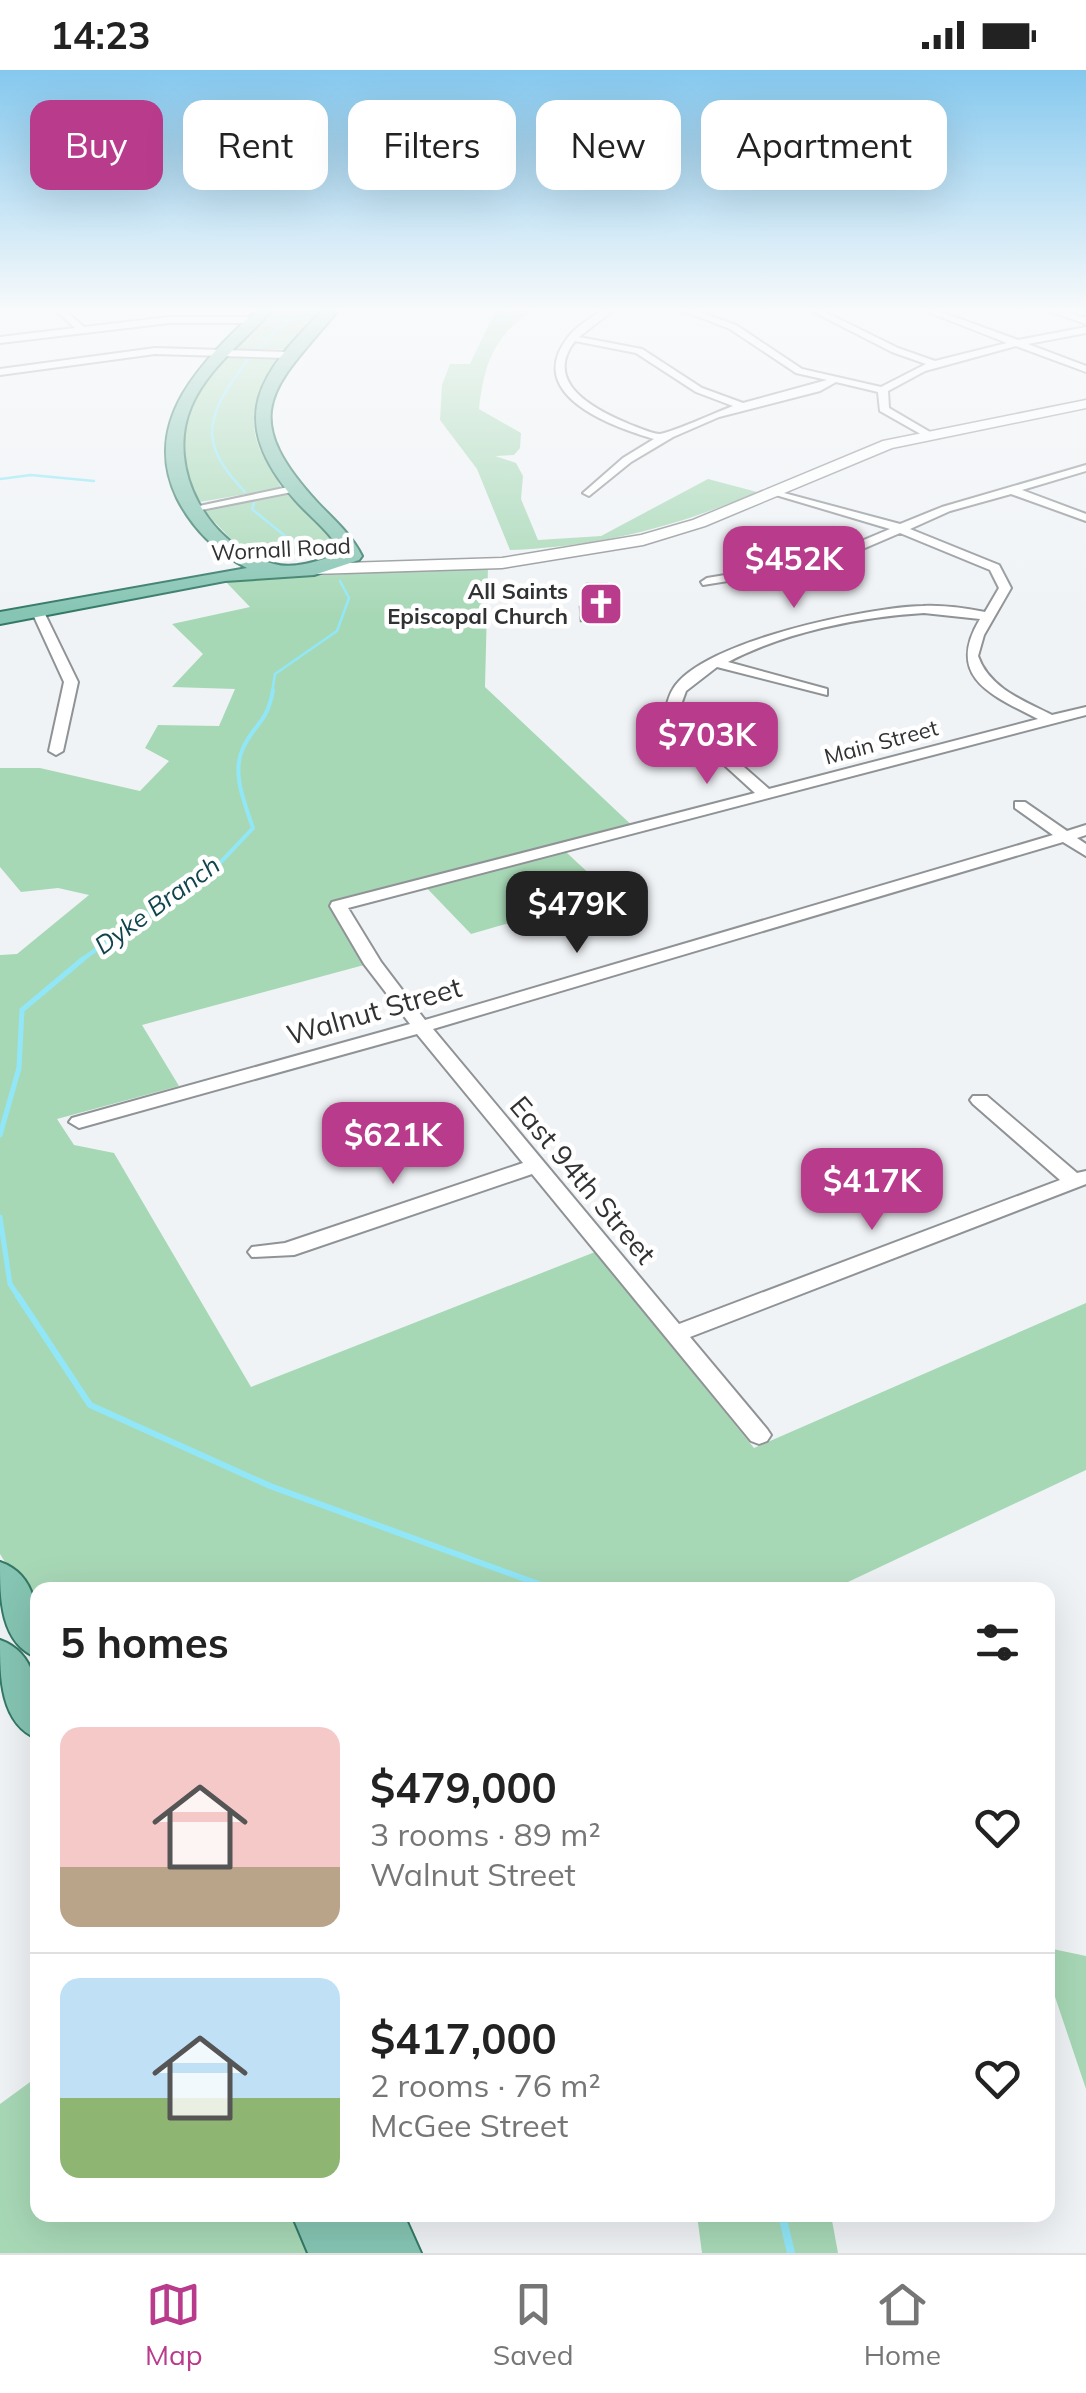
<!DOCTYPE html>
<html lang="en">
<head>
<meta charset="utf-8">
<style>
	:root { --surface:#fff; --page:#f2f2f2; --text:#222; --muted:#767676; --line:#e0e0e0; --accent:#b93c8c }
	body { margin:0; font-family:Mulish,sans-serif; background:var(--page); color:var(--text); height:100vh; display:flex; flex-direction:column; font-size:38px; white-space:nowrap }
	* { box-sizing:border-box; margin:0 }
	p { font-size:32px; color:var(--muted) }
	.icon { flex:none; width:55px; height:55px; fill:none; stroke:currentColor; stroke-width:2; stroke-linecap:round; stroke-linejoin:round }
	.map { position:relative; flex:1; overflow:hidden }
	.details { position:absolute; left:30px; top:1512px; width:1025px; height:640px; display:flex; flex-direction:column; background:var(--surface); border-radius:20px; box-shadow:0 10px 40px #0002 }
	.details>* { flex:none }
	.hud { position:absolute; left:30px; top:30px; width:1028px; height:90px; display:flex; gap:20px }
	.price { position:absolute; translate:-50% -85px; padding:0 22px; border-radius:20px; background:var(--accent); color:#fff; font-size:32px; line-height:65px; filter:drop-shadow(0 2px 5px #0008) }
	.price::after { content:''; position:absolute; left:50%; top:60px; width:30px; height:22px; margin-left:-15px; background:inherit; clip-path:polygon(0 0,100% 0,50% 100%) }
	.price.on { background:#222; color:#fff }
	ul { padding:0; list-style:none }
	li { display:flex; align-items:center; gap:30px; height:250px; padding:0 30px }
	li+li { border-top:2px solid var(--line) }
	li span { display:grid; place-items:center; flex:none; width:280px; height:200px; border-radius:20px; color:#555 }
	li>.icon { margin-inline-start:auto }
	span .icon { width:120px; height:120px; fill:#fffc; stroke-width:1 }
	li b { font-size:42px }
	h2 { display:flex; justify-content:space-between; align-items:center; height:120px; padding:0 30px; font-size:42px }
	.chip { padding:0 35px; border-radius:20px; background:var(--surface); box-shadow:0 10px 40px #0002; font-size:35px; line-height:90px }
	.chip.on { background:var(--accent); color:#fff }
	.status { display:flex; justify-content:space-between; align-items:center; height:70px; padding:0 50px; background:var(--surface); direction:ltr }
	.status svg { height:28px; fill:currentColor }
	.tabs { display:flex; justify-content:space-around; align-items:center; height:140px; border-top:2px solid var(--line); background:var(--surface); font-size:28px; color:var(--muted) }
	.tabs a { display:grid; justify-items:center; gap:5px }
	.tabs .on { color:var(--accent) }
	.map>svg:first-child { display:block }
	.green { fill:#a7d8b6 }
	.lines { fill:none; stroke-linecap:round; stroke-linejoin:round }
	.stream-far4 { stroke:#91e7f8; stroke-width:2.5 }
	.stream-far3 { stroke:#91e7f8; stroke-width:4 }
	.stream-far2 { stroke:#91e7f8; stroke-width:5 }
	.stream-far1 { stroke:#91e7f8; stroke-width:6 }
	.stream { stroke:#91e7f8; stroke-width:8 }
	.building { fill:#b9bbbe; stroke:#8f9194; stroke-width:2.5 }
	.street-casing { stroke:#909396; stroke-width:4 }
	.secondary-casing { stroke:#909396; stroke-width:3 }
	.primary-casing { stroke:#347965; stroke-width:4 }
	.street { fill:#fff; fill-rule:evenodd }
	.secondary { fill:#fff; fill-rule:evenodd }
	.primary { fill:#86c5b3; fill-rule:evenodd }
	.labels { text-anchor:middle; stroke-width:9; stroke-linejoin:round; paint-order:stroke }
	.far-street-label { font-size:22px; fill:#313233; stroke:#fff }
	.far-poi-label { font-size:22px; font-weight:bold; fill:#313233; stroke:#fff; text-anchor:end }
	.far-water-label { font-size:25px; font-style:italic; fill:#10454e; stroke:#fff }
	.street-label { font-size:28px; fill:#313233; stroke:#fff }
</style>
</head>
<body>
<div class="status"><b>14:23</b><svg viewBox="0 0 49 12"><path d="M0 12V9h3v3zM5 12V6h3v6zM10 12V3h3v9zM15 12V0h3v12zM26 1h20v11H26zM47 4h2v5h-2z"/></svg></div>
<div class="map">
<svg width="1086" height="2183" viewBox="0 0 1086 2183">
	<rect width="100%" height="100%" fill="#f0f3f6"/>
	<path class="green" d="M272 238H325L287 279H236Z
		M497 238H539C495 261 484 293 479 339L521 363 520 378 514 385 495 386 516 393 523 406 521 429 538 470 601 466 708 409 757 422C677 457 597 477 510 480L477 399 440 350 442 315 450 294H470Z
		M229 287 278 289C258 318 245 348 261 382 267 395 277 406 281 418L200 432C159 389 190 320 229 287Z
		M287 424 340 474 341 481 249 488 203 440Z
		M488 496 485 617 639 762 566 782 611 824 471 864 419 810 339 829 330 837 364 895 142 955 179 1016 57 1049 74 1075 114 1083 251 1317 595 1182 754 1378 1086 1233V1400L831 1520H38L37 1544 0 1484V885L17 884 89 825 58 818 21 822 0 797V698H40L140 721 169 691 145 678 158 655 219 656 235 619 172 617 203 584 172 554 250 537 225 511Z
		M1048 1878 1086 1886V2019L1048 1906Z
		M37 2007 38 2145H293L310 2183H0V2034Z
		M697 2145H831L838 2183H702Z"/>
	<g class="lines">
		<path class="stream-far4" d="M257 280 298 238
			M0 409 31 405 94 411
			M245 422C193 368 209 343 249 288
			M254 433 252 439 301 479
			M272 623 275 604 337 561 349 528 340 511"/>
		<path class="stream-far3" d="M80 891 219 794 253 758C245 734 231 703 243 678 255 652 267 654 273 620"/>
		<path class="stream-far2" d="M0 1065 19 998 22 940 83 889
			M0 1147 10 1214 20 1229"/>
		<path class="stream-far1" d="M18 1226 90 1335 270 1416 555 1520"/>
		<path class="stream" d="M782 2145 791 2183"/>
	</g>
	<path class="building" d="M587 514H607L614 550 581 551 580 537H584Z"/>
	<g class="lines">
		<defs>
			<path id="street" d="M53 238H62L84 257 169 247H253L257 250 253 253H169L0 273V267L75 258Z
				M606 238H616L579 267 642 279 702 318 743 333 827 310 796 303 730 259 676 238H688L736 255 802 299 881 317 926 294 892 282 806 238H817L898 278 935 291 1007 273 918 238H930L1018 270 1086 257V263L1028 274 1086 296V302L1016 276 925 301 888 321 889 338 930 362 931 364 926 367 880 341 878 322 836 312 820 321 719 347 673 367 631 392 589 426 583 423 623 388 654 369C610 356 522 324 569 266 578 255 594 246 606 238ZM575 271 636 283 696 322 733 336C719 341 669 364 659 364 650 363 637 357 629 354 595 340 542 313 575 271Z
				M1041 238H1054L1086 248V254Z
				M155 278 287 282 292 285 287 288 155 284 0 305V299Z
				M1086 395V401L1022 420 1086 444V451L1011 424 950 441 910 459 999 495 1011 518 984 565 978 586C989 618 1024 631 1052 645L1086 637V645L348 838 381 892 425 950 1053 765 1015 738V732H1025L1067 761 1086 755V765L1077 768 1086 774V786L1063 772 433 959 679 1254 1060 1110 973 1034 970 1030 973 1026H987L1077 1103 1086 1101V1114L690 1267 767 1359 771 1365 767 1371 759 1374 751 1371 532 1104 294 1185 252 1187 248 1182 252 1177 285 1173 523 1093 417 964 79 1058 69 1052 72 1048 410 954 364 894 330 836 332 832 755 723 665 641C667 634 669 625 673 619 702 571 869 537 923 536 944 535 964 538 985 542L999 518 990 500 900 463 823 496 703 515 701 512 707 508 816 490 890 459 769 423V419L900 454 942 437ZM924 543 980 549C945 607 991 625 1038 649L769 719 679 640 686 621 717 597 827 625V619L728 592C785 562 859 547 924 543Z
				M293 416 297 417V421L191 442 185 439Z
				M37 536 43 540 78 612 63 681 56 685 49 681 64 612 31 540Z"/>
			<path id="secondary" d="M1086 330V338L892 378 705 456 643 475 502 498 314 504 306 499 314 494 502 488 641 465 693 450 883 371Z"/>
			<path id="primary" d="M259 238H274C246 270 208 297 191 337 165 399 209 477 274 494 295 500 321 490 341 483 332 463 310 447 295 430 225 348 258 305 325 238H340C276 316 233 341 318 433 334 450 351 464 362 486L359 490 314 505 225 511 0 554V542L247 498C217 483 192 458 177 428 139 349 206 288 259 238Z
				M0 1492C41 1506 38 1552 38 1588 0 1574 0 1528 0 1492Z
				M0 1570C42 1585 38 1632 38 1669 0 1654 0 1607 0 1570Z
				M292 2145H404L421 2183H308Z"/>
		</defs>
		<use href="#street" class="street-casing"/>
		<use href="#secondary" class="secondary-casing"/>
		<use href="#primary" class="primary-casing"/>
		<use href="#street" class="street"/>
		<use href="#secondary" class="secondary"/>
		<use href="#primary" class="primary"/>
	</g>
	<linearGradient id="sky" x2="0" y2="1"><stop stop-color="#85c8ee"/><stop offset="0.44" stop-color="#f8fafb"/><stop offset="1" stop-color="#f8fafb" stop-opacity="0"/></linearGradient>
	<rect width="1086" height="544" fill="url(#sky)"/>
	<defs>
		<symbol id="church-square" viewBox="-11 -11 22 22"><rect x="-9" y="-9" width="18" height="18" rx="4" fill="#b93c8c" stroke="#fff"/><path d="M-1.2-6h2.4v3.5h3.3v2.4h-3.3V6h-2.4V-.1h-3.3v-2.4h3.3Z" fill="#fff"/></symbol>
	</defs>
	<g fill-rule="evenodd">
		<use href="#church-square" x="576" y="509" width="50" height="50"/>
	</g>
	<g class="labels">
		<g class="far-street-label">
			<text transform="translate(281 479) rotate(-3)" y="8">Wornall Road</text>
			<text transform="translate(881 672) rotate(-15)" y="8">Main Street</text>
		</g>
		<g class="far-poi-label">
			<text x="568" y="529">All Saints<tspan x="568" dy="25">Episcopal Church</tspan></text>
		</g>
		<g class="far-water-label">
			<text transform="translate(157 835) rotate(-36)" y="9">Dyke Branch</text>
		</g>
		<g class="street-label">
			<text transform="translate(374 941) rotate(-16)" y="10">Walnut Street</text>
			<text transform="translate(583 1110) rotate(50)" y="10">East 94th Street</text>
		</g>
	</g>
</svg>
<b class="price" style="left:794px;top:541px">$452K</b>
<b class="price" style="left:707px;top:717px">$703K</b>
<b class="price on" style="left:577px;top:886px">$479K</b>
<b class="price" style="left:393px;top:1117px">$621K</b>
<b class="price" style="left:872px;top:1163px">$417K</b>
<div class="hud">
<a class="chip on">Buy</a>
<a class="chip">Rent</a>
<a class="chip">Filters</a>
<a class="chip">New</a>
<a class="chip">Apartment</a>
</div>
<section class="details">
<h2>5 homes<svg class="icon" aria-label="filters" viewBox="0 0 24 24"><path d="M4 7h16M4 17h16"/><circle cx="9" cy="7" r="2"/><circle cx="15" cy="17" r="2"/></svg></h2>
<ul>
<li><span style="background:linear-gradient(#f6c9c9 70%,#b9a48a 0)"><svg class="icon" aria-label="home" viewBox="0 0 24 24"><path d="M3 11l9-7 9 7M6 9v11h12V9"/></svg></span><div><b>$479,000</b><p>3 rooms · 89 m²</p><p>Walnut Street</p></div><svg class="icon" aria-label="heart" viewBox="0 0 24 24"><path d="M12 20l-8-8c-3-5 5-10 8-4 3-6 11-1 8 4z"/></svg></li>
<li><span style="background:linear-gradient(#bfe0f5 60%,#8fb573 0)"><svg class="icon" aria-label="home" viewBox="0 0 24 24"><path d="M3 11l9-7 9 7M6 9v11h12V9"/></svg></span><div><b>$417,000</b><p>2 rooms · 76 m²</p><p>McGee Street</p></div><svg class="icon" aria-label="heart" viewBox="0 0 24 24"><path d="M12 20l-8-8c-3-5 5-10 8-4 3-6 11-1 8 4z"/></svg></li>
</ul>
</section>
</div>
<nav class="tabs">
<a class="on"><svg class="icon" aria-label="map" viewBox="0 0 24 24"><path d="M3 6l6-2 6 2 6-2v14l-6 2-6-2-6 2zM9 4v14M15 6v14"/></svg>Map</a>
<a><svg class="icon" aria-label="saved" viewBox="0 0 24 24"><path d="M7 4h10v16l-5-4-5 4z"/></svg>Saved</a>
<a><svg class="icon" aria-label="home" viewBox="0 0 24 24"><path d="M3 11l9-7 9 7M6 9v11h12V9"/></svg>Home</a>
</nav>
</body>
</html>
